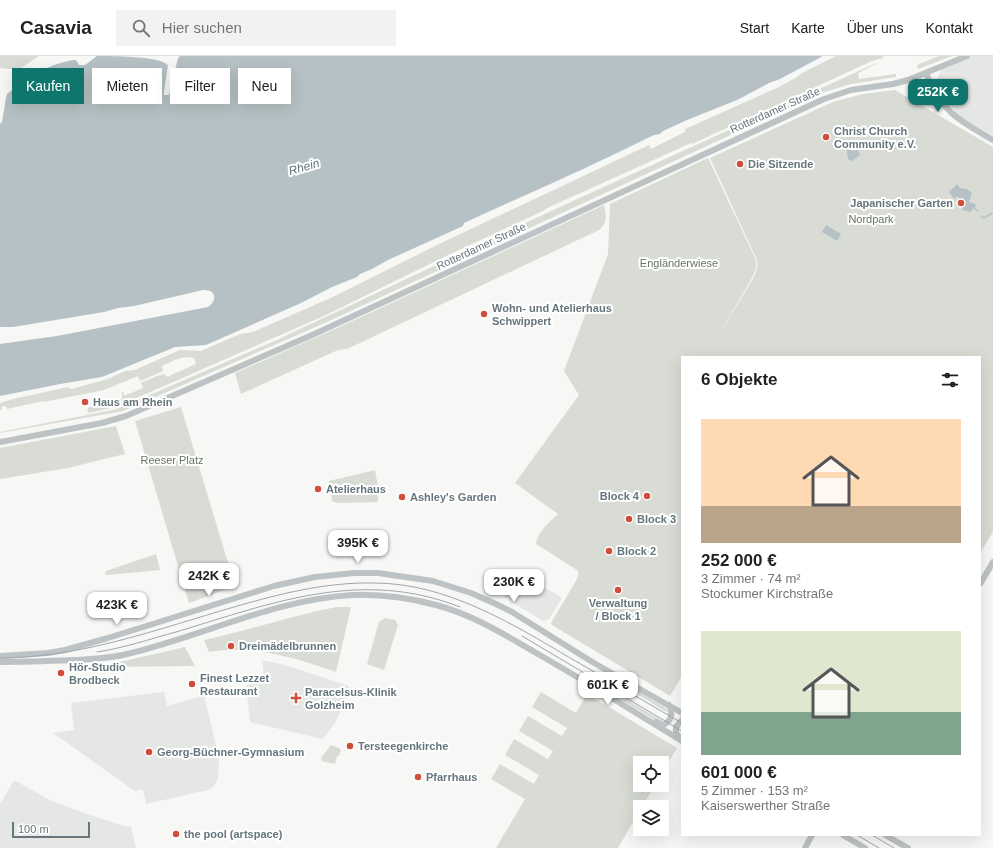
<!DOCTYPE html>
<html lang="de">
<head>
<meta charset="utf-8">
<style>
	:root { --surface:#fff; --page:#f2f2f2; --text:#202124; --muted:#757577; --line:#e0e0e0; --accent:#0f766e }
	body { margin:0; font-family:Helvetica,sans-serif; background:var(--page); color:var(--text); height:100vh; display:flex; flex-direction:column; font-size:15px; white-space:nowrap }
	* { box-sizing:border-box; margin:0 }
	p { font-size:13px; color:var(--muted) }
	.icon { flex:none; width:22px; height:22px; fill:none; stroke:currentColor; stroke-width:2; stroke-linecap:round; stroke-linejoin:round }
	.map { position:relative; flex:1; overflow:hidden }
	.details { position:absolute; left:681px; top:300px; width:300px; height:480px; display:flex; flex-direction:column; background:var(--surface); border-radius:0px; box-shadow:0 4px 16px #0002 }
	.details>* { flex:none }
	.guide { position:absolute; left:12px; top:12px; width:380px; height:36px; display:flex; gap:8px }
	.buttons { position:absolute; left:633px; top:700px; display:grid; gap:8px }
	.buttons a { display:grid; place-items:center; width:36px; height:36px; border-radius:0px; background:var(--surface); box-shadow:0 4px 16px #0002; font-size:20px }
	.scale { position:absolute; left:12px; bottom:10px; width:78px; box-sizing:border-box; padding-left:4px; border:2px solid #66767d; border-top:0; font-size:11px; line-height:14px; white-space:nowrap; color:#66767d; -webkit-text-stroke:3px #fff; paint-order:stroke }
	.price { position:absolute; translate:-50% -34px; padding:0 9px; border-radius:8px; background:#fff; color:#222; font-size:13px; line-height:26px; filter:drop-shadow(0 1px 2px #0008) }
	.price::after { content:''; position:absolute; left:50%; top:24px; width:12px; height:9px; margin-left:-6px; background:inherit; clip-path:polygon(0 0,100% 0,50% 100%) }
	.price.selected { background:var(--accent); color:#fff }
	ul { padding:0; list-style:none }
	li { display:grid; align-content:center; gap:8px; height:212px; padding:0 20px }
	li span { display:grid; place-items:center; height:124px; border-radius:0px; color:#555 }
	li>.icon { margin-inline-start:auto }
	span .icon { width:72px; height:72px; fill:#fffc; stroke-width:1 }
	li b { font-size:17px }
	h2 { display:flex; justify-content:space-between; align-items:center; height:48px; padding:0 20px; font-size:17px }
	.tag { padding:0 14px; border-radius:0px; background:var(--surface); box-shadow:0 4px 16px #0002; font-size:14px; line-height:36px }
	.tag.selected { background:var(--accent); color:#fff }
	header { display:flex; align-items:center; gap:24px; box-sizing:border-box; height:56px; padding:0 20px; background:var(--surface); border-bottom:1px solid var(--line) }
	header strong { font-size:19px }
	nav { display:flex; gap:22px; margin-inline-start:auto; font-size:14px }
	.search { width:280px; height:36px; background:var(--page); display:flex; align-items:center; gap:10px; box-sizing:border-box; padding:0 14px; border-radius:0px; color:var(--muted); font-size:15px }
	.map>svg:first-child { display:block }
	.built { fill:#e5e7e5 }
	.green { fill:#d8dcd5 }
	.water { fill:#b5c1c4 }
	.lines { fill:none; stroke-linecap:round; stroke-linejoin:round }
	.stream { stroke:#b5c1c4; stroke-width:1.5 }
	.minor { stroke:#bdc2c4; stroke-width:6 }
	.tram { stroke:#9fa7aa; stroke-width:1 }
	.poi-dot { fill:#d04d3c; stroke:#fff; stroke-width:1.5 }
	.labels { text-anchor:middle; stroke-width:4; stroke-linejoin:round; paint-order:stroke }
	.street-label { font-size:11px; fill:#66767d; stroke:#fff }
	.poi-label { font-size:11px; font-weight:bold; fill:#66767d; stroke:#fff; text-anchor:start }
	.park-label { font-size:11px; fill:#697664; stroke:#fff }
	.water-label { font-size:12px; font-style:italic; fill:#607478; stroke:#fff }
</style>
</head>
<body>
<header>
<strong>Casavia</strong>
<div class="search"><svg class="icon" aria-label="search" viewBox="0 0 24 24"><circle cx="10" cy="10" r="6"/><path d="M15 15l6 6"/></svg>Hier suchen</div>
<nav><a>Start</a><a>Karte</a><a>Über uns</a><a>Kontakt</a></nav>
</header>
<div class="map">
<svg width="993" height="792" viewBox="0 0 993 792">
	<rect width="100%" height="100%" fill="#f7f7f5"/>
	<path class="built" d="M971 0H993V80L962 62 953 54 942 40 938 31 937 24 939 19 943 11Z
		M516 514 562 542 549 563 543 565 504 541Z
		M262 604 285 609 349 630 341 655 334 668 323 683 250 666 246 629 265 626Z
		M164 636 167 650 204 639 219 702 218 723 213 731 208 734 146 748 143 733 135 735 53 677 74 674 71 647Z
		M14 724 52 745 87 758 124 770H131L136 792H0V748Z"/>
	<path class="green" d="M0 0H39L18 14 0 12Z
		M836 0H883V2L872 5 692 88 691 87 545 153V154L446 200 326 259 125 347 115 351 89 357 87 354 89 351 102 348V346H104L105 348 122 343V336H123L124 340 143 332 141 327 157 320 165 318 167 321 196 308 194 302C181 299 173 305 162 310L163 315 140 325 138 320 104 334 43 346V345L7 353 6 350 1 351 2 354H0V347L13 343 68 331 71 333 108 323 125 315 135 314 180 294 201 295 240 278 253 276 335 240 439 188 649 89 651 93 685 76V73L779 31 797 21 802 17Z
		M939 0H952L918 13 917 9Z
		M878 7 858 17 859 23 896 18V21L851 28 821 37 327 266 123 355 0 377V376L113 354 122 351 279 283 538 161 874 8Z
		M895 34 993 91V476L980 497V301H682V620L670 640 552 569 551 567 577 523 579 517 577 514 536 488C537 477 549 466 558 458L515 427 579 339 564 315 608 198 610 148 708 102 756 204V212L753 220 719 279 754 221 757 213V204L710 102 833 46 863 38Z
		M604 149C606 159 608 167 599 174L347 293 338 294 241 338 235 317 335 273Z
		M181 351 235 530 189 547 135 365Z
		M116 370 125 398 68 412 0 423V392Z
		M375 414 378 431V446L337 447 332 445 329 425Z
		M156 498 160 514 107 519 105 518 106 515Z
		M336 551H351L336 616C295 602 252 588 209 596L204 584C249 574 292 560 336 551Z
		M385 562 395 564 398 569 384 614 367 608 379 566Z
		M185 591 195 610 111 611V608Z
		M618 623 666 652 668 657 617 626Z
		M611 634 663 665 658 666 610 637Z
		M541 636 576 657 587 638 677 692 662 717V707H640V729H655L642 751H640V754L618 792H496L525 743 491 723 500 708 534 728 539 719 505 699 514 683 548 703 553 695 519 675 528 660 562 680 567 672 532 651Z
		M331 689 341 693 339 700H337L335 708 322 705 321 702Z"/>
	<path class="water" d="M97 0C113 0 159 0 168 9L164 35V39H169L178 2 180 0H823L780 23 769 27 737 44 687 64 663 75 660 78 654 79C592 110 527 138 464 167L463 170 388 204 372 213 360 218 357 221 332 231 301 247 206 289 175 291 102 321 60 328 0 340V288L57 280 208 251C218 244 216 233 203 234L134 250 118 252 104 256 13 271H0V68L2 66 6 42 7 38C31 20 43 10 73 4H76L79 9H85Z
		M846 88H850L852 95 858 94 860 99 852 105 848 103Z
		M957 128 960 132 967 133 972 137 969 146 975 148 976 150 970 156 963 154 961 145 957 140 954 143 949 136Z
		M826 169 841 178 837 185 822 176Z"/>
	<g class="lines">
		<path class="stream" d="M974 152 978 155
			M981 160 984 162 993 157"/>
		<path class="minor" d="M926 17C940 55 960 65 993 84
			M0 386 102 367 126 360 310 280 824 43 851 34 893 28 908 24 967 0
			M980 528 993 506
			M0 600 48 597 65 594 108 582 274 530 315 521 354 517H378L433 525 471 537 496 548 512 556 594 607 682 657
			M0 606C26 606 51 605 77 604 94 603 111 602 127 598 203 580 275 543 353 539 381 538 409 542 436 549 474 559 505 579 538 598 587 626 634 656 682 685
			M656 666 663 669C672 665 673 657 669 649
			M680 682 676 677V671L682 664
			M843 779 865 792
			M885 779 908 792
			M805 792 812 779"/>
		<path class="tram" d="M522 580 682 675
			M97 596C124 592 150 583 176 576 272 547 361 512 460 551
			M0 602C80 602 158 573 234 551 279 538 326 526 374 527 446 527 511 567 572 603 609 624 645 646 682 667
			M857 779 879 792
			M872 779 894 792"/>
	</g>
	<g class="poi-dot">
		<circle cx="826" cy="81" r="4"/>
		<circle cx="740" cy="108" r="4"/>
		<circle cx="961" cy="147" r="4"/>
		<circle cx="484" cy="258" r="4"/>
		<circle cx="85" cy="346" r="4"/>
		<circle cx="318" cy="433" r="4"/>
		<circle cx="647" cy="440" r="4"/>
		<circle cx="402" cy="441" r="4"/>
		<circle cx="629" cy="463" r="4"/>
		<circle cx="609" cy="495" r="4"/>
		<circle cx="618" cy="534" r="4"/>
		<circle cx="231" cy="590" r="4"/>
		<circle cx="61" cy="617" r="4"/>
		<circle cx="192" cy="628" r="4"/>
		<path d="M294 636h4v4h4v4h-4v4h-4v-4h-4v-4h4z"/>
		<circle cx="350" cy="690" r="4"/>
		<circle cx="149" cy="696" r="4"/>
		<circle cx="418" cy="721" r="4"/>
		<circle cx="176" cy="778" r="4"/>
	</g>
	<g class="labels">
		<g class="street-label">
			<text transform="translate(775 54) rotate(-24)" y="4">Rotterdamer Straße</text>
			<text transform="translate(481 190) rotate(-25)" y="4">Rotterdamer Straße</text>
		</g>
		<g class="poi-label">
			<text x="834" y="79">Christ Church<tspan x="834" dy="13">Community e.V.</tspan></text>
			<text x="748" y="112">Die Sitzende</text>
			<text x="953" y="151" text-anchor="end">Japanischer Garten</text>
			<text x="492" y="256">Wohn- und Atelierhaus<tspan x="492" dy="13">Schwippert</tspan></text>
			<text x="93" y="350">Haus am Rhein</text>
			<text x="326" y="437">Atelierhaus</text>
			<text x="639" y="444" text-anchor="end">Block 4</text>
			<text x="410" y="445">Ashley's Garden</text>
			<text x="637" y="467">Block 3</text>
			<text x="617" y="499">Block 2</text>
			<text x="618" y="551" text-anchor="middle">Verwaltung<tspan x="618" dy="13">/ Block 1</tspan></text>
			<text x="239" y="594">Dreimädelbrunnen</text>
			<text x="69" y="615">Hör-Studio<tspan x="69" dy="13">Brodbeck</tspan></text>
			<text x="200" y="626">Finest Lezzet<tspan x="200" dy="13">Restaurant</tspan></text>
			<text x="305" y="640">Paracelsus-Klinik<tspan x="305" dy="13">Golzheim</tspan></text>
			<text x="358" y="694">Tersteegenkirche</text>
			<text x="157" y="700">Georg-Büchner-Gymnasium</text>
			<text x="426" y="725">Pfarrhaus</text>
			<text x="184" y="782">the pool (artspace)</text>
		</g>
		<g class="park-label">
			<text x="871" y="167">Nordpark</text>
			<text x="679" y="211">Engländerwiese</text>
			<text x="172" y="408">Reeser Platz</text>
		</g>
		<g class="water-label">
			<text transform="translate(304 111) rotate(-16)" y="4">Rhein</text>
		</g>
	</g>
</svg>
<div class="buttons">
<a><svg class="icon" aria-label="locate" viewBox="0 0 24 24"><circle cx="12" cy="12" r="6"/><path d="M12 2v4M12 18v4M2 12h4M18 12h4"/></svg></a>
<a><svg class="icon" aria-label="layers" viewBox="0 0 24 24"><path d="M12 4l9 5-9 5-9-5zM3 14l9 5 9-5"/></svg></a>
</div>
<div class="scale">100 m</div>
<b class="price selected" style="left:938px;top:57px">252K €</b>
<b class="price" style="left:358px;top:508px">395K €</b>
<b class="price" style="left:209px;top:541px">242K €</b>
<b class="price" style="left:514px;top:547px">230K €</b>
<b class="price" style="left:117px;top:570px">423K €</b>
<b class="price" style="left:608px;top:650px">601K €</b>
<div class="guide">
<a class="tag selected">Kaufen</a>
<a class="tag">Mieten</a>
<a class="tag">Filter</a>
<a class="tag">Neu</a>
</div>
<section class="details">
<h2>6 Objekte<svg class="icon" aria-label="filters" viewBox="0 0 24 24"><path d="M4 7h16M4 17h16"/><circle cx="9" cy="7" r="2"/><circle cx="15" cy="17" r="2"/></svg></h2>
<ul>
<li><span style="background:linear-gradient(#ffd9b3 70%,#b9a48a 0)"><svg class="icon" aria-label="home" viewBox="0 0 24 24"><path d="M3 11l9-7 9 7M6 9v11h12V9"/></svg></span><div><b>252 000 €</b><p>3 Zimmer · 74 m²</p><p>Stockumer Kirchstraße</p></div></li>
<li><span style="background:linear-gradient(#dfe7d0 65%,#7fa58c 0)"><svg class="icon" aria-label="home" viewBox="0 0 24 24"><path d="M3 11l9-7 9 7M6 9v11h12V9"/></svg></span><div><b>601 000 €</b><p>5 Zimmer · 153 m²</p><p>Kaiserswerther Straße</p></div></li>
</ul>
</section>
</div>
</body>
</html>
